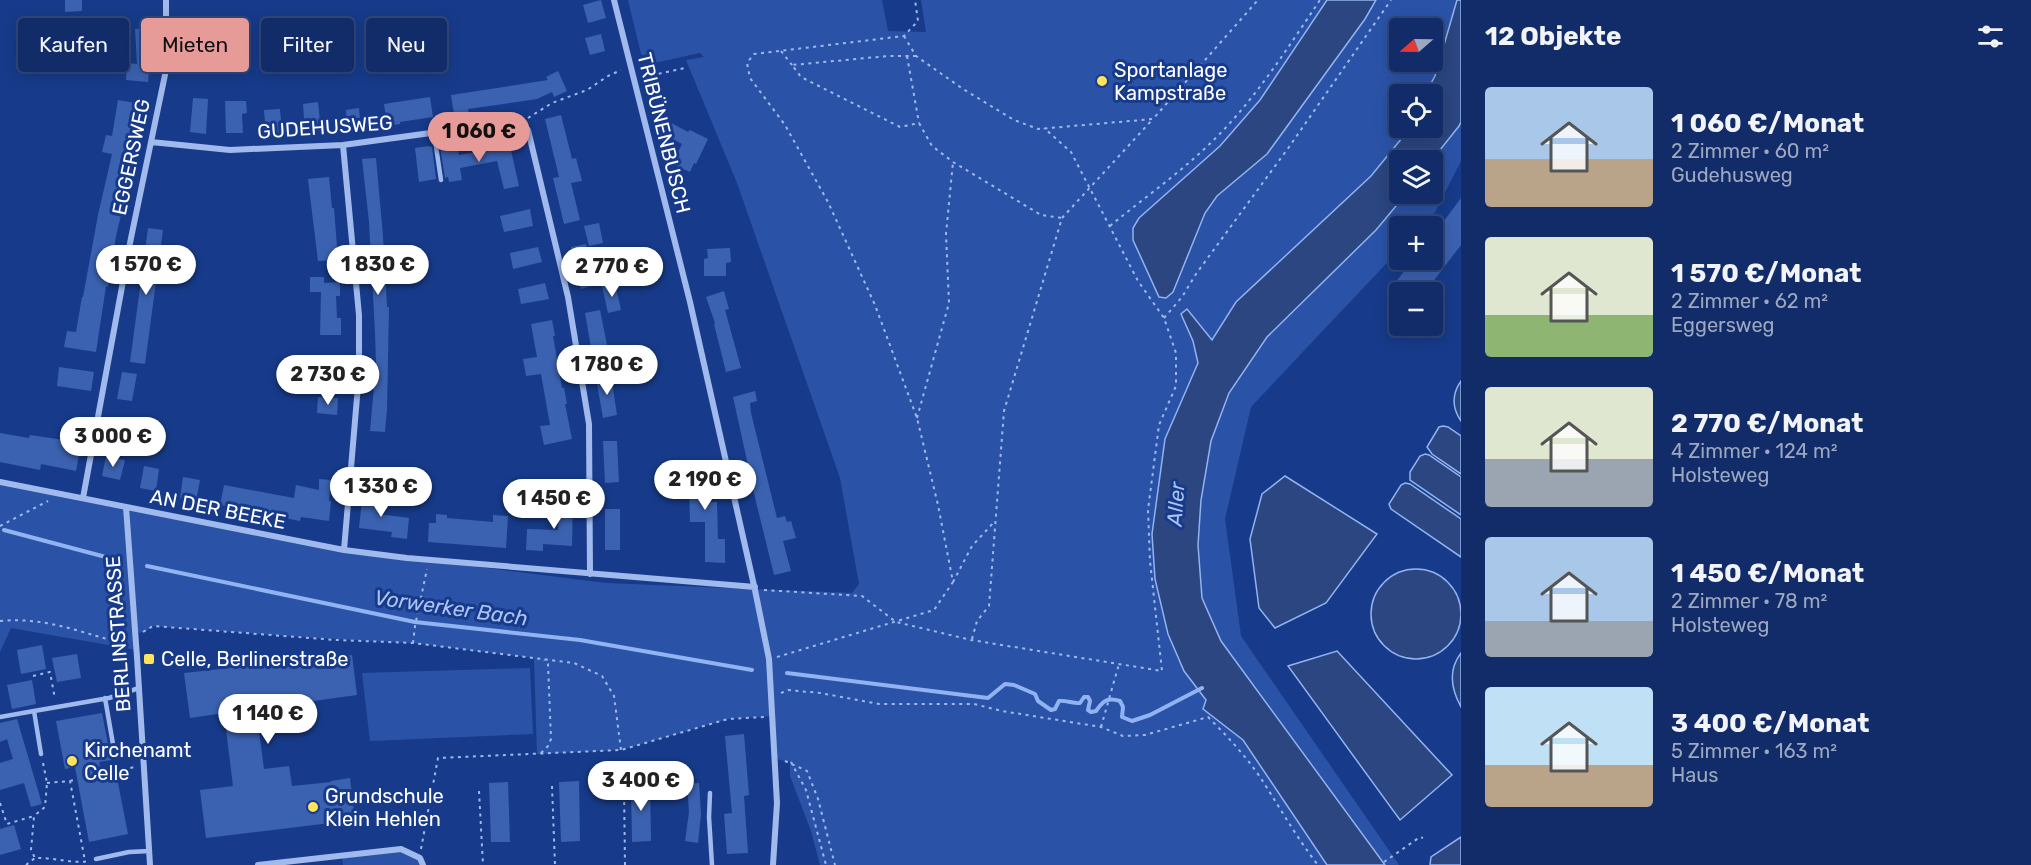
<!DOCTYPE html>
<html lang="de">
<head>
<meta charset="utf-8">
<style>
	:root { --surface:#112c68; --page:#1a346e; --text:#f1f3f6; --muted:#9ca7c0; --line:#30487c; --accent:#e69b98 }
	body { margin:0; font-family:Rubik,sans-serif; background:var(--page); color:var(--text); height:100vh; display:flex; flex-direction:column; font-size:22px; white-space:nowrap }
	* { box-sizing:border-box; margin:0 }
	p { font-size:20px; color:var(--muted) }
	.icon { flex:none; width:33px; height:33px; fill:none; stroke:currentColor; stroke-width:2; stroke-linecap:round; stroke-linejoin:round }
	.map { position:relative; flex:1; overflow:hidden }
	.sheet { display:flex; flex-direction:column; background:var(--surface); width:570px }
	.sheet>* { flex:none }
	.hud { position:absolute; left:18px; top:18px; width:570px; height:54px; display:flex; gap:12px }
	.needle { width:39px; rotate:250deg }
	.buttons { position:absolute; left:1389px; top:18px; display:grid; gap:12px }
	.buttons a { display:grid; place-items:center; width:54px; height:54px; border-radius:6px; background:var(--surface); box-shadow:0 3px 15px #0003,0 0 0 2px var(--line); font-size:30px }
	.price { position:absolute; translate:-50% -51px; padding:0 14px; border-radius:21px; background:#fff; color:#222; font-size:20px; line-height:39px; filter:drop-shadow(0 2px 3px #0008) }
	.price::after { content:''; position:absolute; left:50%; top:36px; width:18px; height:14px; margin-left:-9px; background:inherit; clip-path:polygon(0 0,100% 0,50% 100%) }
	.price.active { background:var(--accent); color:#111 }
	ul { padding:0; list-style:none }
	li { display:flex; align-items:center; gap:18px; height:150px; padding:0 24px }
	li span { display:grid; place-items:center; flex:none; width:168px; height:120px; border-radius:6px; color:#555 }
	li>.icon { margin-inline-start:auto }
	span .icon { width:72px; height:72px; fill:#fffc; stroke-width:1 }
	li b { font-size:26px }
	h2 { display:flex; justify-content:space-between; align-items:center; height:72px; padding:0 24px; font-size:26px }
	.pill { padding:0 21px; border-radius:6px; background:var(--surface); box-shadow:0 3px 15px #0003,0 0 0 2px var(--line); font-size:21px; line-height:54px }
	.pill.active { background:var(--accent); color:#111 }
	main { display:flex; flex:1; min-height:0 }
	.map>svg:first-child { display:block }
	.green { fill:#2a53a8; fill-rule:evenodd }
	.water { fill:#2b4681; stroke:#92b3f1; stroke-width:1.5 }
	.lines { fill:none; stroke-linecap:round; stroke-linejoin:round }
	.stream { stroke:#92b3f1; stroke-width:4 }
	.building { fill:#3b62b1 }
	.path { stroke:#a0baee; stroke-width:2; stroke-dasharray:3 4.5; stroke-linecap:butt }
	.lane { stroke:#a0baee; stroke-width:4.5 }
	.street { stroke:#a0baee; stroke-width:6 }
	.poi-dot { fill:#ffe35d; stroke:#173b8a; stroke-width:2 }
	.labels { text-anchor:middle; stroke-width:6; stroke-linejoin:round; paint-order:stroke }
	.poi-label { font-size:20px; fill:#fff; stroke:#173b8a; text-anchor:start }
	.street-label { font-size:20px; fill:#fff; stroke:#173b8a }
	.water-label { font-size:21px; font-style:italic; fill:#abc4f5; stroke:#173b8a }
</style>
</head>
<body>
<main>
<div class="map">
<svg width="1461" height="865" viewBox="0 0 1461 865">
	<rect width="100%" height="100%" fill="#173b8a"/>
	<path class="green" d="M628 0H882L888 31 926 32 921 0H1327L1260 100 1220 146 1139 218 1133 228V240L1205 213 1217 196 1267 153 1365 19 1376 0H1457L1435 76 1425 94H1400V128H1408L1402 138 1371 176 1236 302 1212 340 1187 309 1181 314 1193 341 1198 363 1165 439 1184 671 1206 701 1204 709 1243 740 1327 865H820L811 831 790 776V762L776 759 773 716 728 719 621 750 537 754 534 658 413 643 317 638 153 626 145 632 135 633 137 650 11 628 0 652V482L344 550 606 583 852 593 859 584 840 478 737 183 686 60 704 57 700 53 654 63 641 54ZM1400 28H1432V62H1400Z
		M1461 122V161L1435 212 1422 226H1400L1399 250 1251 407 1225 519 1241 636 1399 865H1385L1221 641 1202 598 1198 545 1201 500 1211 441 1229 393 1267 337 1376 230 1406 194H1432V160Z
		M530 668 533 734 370 741 362 673Z
		M401 849 420 858 423 865H343L342 856Z"/>
	<path class="water" d="M1327 0H1376L1365 19 1267 154 1217 196 1205 213 1173 292 1166 298 1159 297 1133 240V228L1139 218 1220 146 1260 100Z
		M1457 0H1461V122L1459 126 1432 160H1400V194H1406L1376 230 1267 337 1229 393 1211 441 1201 500 1198 545 1202 598 1221 641 1385 865H1327L1243 740 1203 709 1206 700 1184 671 1168 634 1155 579 1152 534 1165 439 1198 363 1193 341 1181 314 1187 309 1212 340 1236 302 1371 176 1402 138 1408 128H1432V94H1425L1435 76Z
		M1461 381V421C1452 408 1452 394 1461 381Z
		M1443 426 1448 427 1461 436V474L1432 454 1427 447 1439 427Z
		M1425 454 1429 455 1461 477V515L1410 480V472L1420 456Z
		M1285 476 1377 534 1326 603 1275 628 1259 608 1250 539 1262 494Z
		M1405 483 1410 484 1461 519V557L1391 509 1389 504 1401 485Z
		M1371 614a45 45 0 1 1 90 0a45 45 0 1 1-90 0Z
		M1337 651 1452 775 1400 820 1288 666Z
		M1461 653V707C1451 689 1448 670 1461 653Z
		M1461 837V865H1430L1431 857Z"/>
	<g class="lines">
		<path class="stream" d="M4 530 117 560
			M147 566 415 622 580 640 752 670
			M787 673 988 698 1005 684 1014 685 1035 694 1038 701 1051 710 1055 709 1059 701C1066 700 1074 704 1080 703L1084 697H1088L1090 701 1088 710 1091 712 1096 711C1103 701 1107 697 1120 701L1123 707 1122 717 1132 721 1150 715 1202 688"/>
	</g>
	<path class="building" d="M65 0H82V11L65 12Z
		M601 0 606 18 588 23 583 5Z
		M155 28 156 47H151L148 82 126 80 127 63 137 64 135 29Z
		M601 34 605 51 590 55 585 38Z
		M558 71 567 91 554 97 552 92 537 99 468 109 469 113 454 115 451 95 548 80 546 77Z
		M430 97 433 117 400 122V124L387 126 384 104Z
		M193 98 208 99 206 134 190 132Z
		M118 100 141 104 129 173H131L116 236 108 287 106 286 96 352 64 347 67 331 76 332 82 297H83L98 215 112 154 102 152 106 135 112 136Z
		M225 101H246L247 113 242 114 243 133H226Z
		M318 102 321 131 305 132 303 104Z
		M359 108 361 131 347 132 346 110Z
		M280 109 282 133 266 134 264 110Z
		M561 115 572 159 576 158 582 181 571 183 580 220 564 224 553 178 559 177 545 119Z
		M666 120 688 132 690 130 708 139 696 164 694 163 690 172 672 164 682 144 660 132Z
		M457 143 459 155 510 146 519 186 504 189 497 161 460 168 462 180 449 182 448 177 445 178 440 146Z
		M429 146 432 147 436 179 419 182 415 148Z
		M376 158 383 236 387 307H389L387 409 385 432 370 431 376 364 375 332 369 222 362 159Z
		M329 177 332 208H334L338 260 318 261 308 179Z
		M1461 198V245L1425 292H1388L1413 260H1432V237Z
		M530 209 533 226 504 232 500 216Z
		M599 223 603 243 589 246 584 226Z
		M148 228 163 230 145 364 130 362Z
		M586 244 595 285 581 289 571 247Z
		M538 247 542 262 513 269 510 253Z
		M730 248 731 262 726 263V276H704V259L708 258 707 249Z
		M310 277H324V283L340 282V296H336L337 318H341V335H320L321 292H310Z
		M545 283 549 299 521 304 518 289Z
		M615 283 621 310 608 313 602 286Z
		M724 291 729 309 725 310 741 368 726 372 714 324 715 323 706 297Z
		M600 310 608 350 592 353 585 313Z
		M552 320 555 336H553L562 388H564L567 404H565L572 439 544 445 540 426 550 425 541 374 526 376 523 359 537 357 531 324Z
		M320 357 343 358 342 378 320 377Z
		M59 367 94 372 91 391 57 386Z
		M122 372 137 374 132 401 117 399Z
		M611 375 617 415 603 418 596 378Z
		M755 391 757 401 750 403 751 413 777 518 785 516 787 522 791 521 796 538 783 541 791 571 774 575 747 465H748L733 397Z
		M318 397 338 398 337 415 317 413Z
		M0 433 29 438 30 435 64 440 65 436 82 439 76 471 41 464 40 470 0 462Z
		M603 441H617L619 482 605 483Z
		M106 456 125 460 120 480 102 476Z
		M709 465 711 502H717L718 539H725V563L705 562V522H690L689 487H687L685 467Z
		M144 466 159 469 156 491 140 488Z
		M183 477 200 480 196 501 180 498Z
		M319 479 331 480 329 501H331L329 521 301 517 300 521 220 505 224 485 294 498 296 485 319 490Z
		M363 491 380 493 378 514 409 518 407 539 391 537 392 532 359 528Z
		M560 498H573L572 546 543 544V551L526 550 527 529 558 530Z
		M605 509H620V550H605Z
		M436 514 447 515V518L493 522V515L508 516 506 548 428 542 429 523H436Z
		M42 645 46 669 21 674 17 650Z
		M77 654 81 678 57 682 52 658Z
		M352 655 357 695 256 709 264 769 289 766 292 786 331 782V781L350 778 355 820 206 838 200 790 233 786 224 713 190 718 184 673Z
		M32 680 36 704 12 709 7 685Z
		M102 713 111 760 99 762 103 781 117 778 128 834 89 842 75 767 65 769 56 721Z
		M17 719 42 804 31 807 24 783 0 790V763L13 759 7 739 0 742V723Z
		M744 734 749 795 744 796 748 853 727 854 724 814 732 813 725 736Z
		M579 781 580 841 561 842 559 782Z
		M508 782 510 842H491L489 783Z
		M631 782H650L651 841 632 842Z
		M699 783 701 814 698 843 685 841 689 812 687 784Z
		M14 825 21 849 0 855V829Z"/>
	<g class="lines">
		<path class="path" d="M904 36 916 56 963 89 1014 120 1038 129 1153 119 1258 0
			M781 51 792 65
			M907 56 919 123
			M916 56H888L792 65 801 77 900 127 919 123 932 146 953 162 1041 215 1062 218
			M644 77 685 68
			M528 118 552 103 587 90 608 76 621 70
			M1110 226C1140 201 1173 178 1202 151 1249 109 1285 52 1320 0
			M1164 318 1182 297 1196 274 1289 147 1391 0
			M917 418 949 303 946 234 953 162
			M0 526 48 501
			M953 582 972 546 995 521
			M764 590 862 596 896 622 971 640 1162 671 1150 561 1148 510 1159 425 1176 386V353L1164 318 1138 281 1071 152 1044 128
			M0 621C42 617 74 630 114 641H126
			M143 632 153 626 336 640 413 643 574 663 602 676 614 696 621 750
			M972 639 977 621 989 606 1004 411 1062 218 1153 119
			M413 643 415 626 427 569
			M777 657 934 610 953 582 938 505 917 418 875 305 828 202 785 125 750 78 747 63 754 54 904 36 918 21 915 0
			M33 676 50 672 55 699
			M781 693 788 690 820 693 879 704H974L1002 711 1101 727 1123 736 1145 735 1208 717C1227 736 1245 755 1260 777 1279 806 1296 837 1318 865
			M1101 727 1119 664
			M541 753 548 746 551 739 548 664 544 660
			M785 761 807 771 818 799 835 865
			M791 762 806 790 826 865
			M43 763 47 783 45 807 34 816 31 850 35 858C53 857 70 864 89 861
			M101 774 135 767
			M70 781 77 779
			M47 783 70 781 85 861
			M552 786 555 865
			M624 787 625 865
			M479 791 483 865
			M0 803 7 824 34 816
			M421 849 438 758 621 750 728 719 764 717
			M1384 862 1420 837 1423 838
			M26 865 35 858"/>
		<path class="lane" d="M434 133 441 180
			M105 698 114 750 118 756 143 753
			M0 717 34 711
			M41 754 34 711 109 698 139 688
			M710 793 709 817 712 865
			M96 859 129 852 150 851"/>
		<path class="street" d="M614 0 690 302 755 590 769 659 777 803 773 865
			M151 142 230 150 343 145 511 122 521 123 528 130 568 297 589 424 590 574
			M343 145 359 315V374L344 550
			M0 482 344 550 407 558 755 587
			M83 498 131 238 166 70V0
			M126 507 137 657 150 865
			M258 865 401 849 420 858 423 865"/>
	</g>
	<g class="poi-dot">
		<circle cx="1102" cy="81" r="6"/>
		<rect x="143" y="653" width="12" height="12" rx="3"/>
		<circle cx="72" cy="761" r="6"/>
		<circle cx="313" cy="807" r="6"/>
	</g>
	<g class="labels">
		<g class="poi-label">
			<text x="1114" y="77">Sportanlage<tspan x="1114" dy="23">Kampstraße</tspan></text>
			<text x="161" y="666">Celle, Berlinerstraße</text>
			<text x="84" y="757">Kirchenamt<tspan x="84" dy="23">Celle</tspan></text>
			<text x="325" y="803">Grundschule<tspan x="325" dy="23">Klein Hehlen</tspan></text>
		</g>
		<g class="street-label">
			<text transform="translate(325 127) rotate(-4)" y="7">GUDEHUSWEG</text>
			<text transform="translate(664 133) rotate(76)" y="7">TRIBÜNENBUSCH</text>
			<text transform="translate(131 157) rotate(-78)" y="7">EGGERSWEG</text>
			<text transform="translate(218 509) rotate(11)" y="7">AN DER BEEKE</text>
			<text transform="translate(118 634) rotate(-94)" y="7">BERLINSTRASSE</text>
		</g>
		<g class="water-label">
			<text transform="translate(1176 504) rotate(-86)" y="7">Aller</text>
			<text transform="translate(451 608) rotate(8)" y="7">Vorwerker Bach</text>
		</g>
	</g>
</svg>
<div class="buttons">
<a><svg class="needle" viewBox="-14 -14 28 28"><path d="M0-13l5 13h-10z" fill="#e53935"/><path d="M0 13l5-13h-10z" fill="#9ca7c0"/></svg></a>
<a><svg class="icon" aria-label="locate" viewBox="0 0 24 24"><circle cx="12" cy="12" r="6"/><path d="M12 2v4M12 18v4M2 12h4M18 12h4"/></svg></a>
<a><svg class="icon" aria-label="layers" viewBox="0 0 24 24"><path d="M12 4l9 5-9 5-9-5zM3 14l9 5 9-5"/></svg></a>
<a>+</a>
<a>−</a>
</div>
<b class="price active" style="left:479px;top:163px">1 060 €</b>
<b class="price" style="left:146px;top:296px">1 570 €</b>
<b class="price" style="left:378px;top:296px">1 830 €</b>
<b class="price" style="left:612px;top:298px">2 770 €</b>
<b class="price" style="left:607px;top:396px">1 780 €</b>
<b class="price" style="left:328px;top:406px">2 730 €</b>
<b class="price" style="left:113px;top:468px">3 000 €</b>
<b class="price" style="left:705px;top:511px">2 190 €</b>
<b class="price" style="left:381px;top:518px">1 330 €</b>
<b class="price" style="left:554px;top:530px">1 450 €</b>
<b class="price" style="left:268px;top:745px">1 140 €</b>
<b class="price" style="left:641px;top:812px">3 400 €</b>
<div class="hud">
<a class="pill">Kaufen</a>
<a class="pill active">Mieten</a>
<a class="pill">Filter</a>
<a class="pill">Neu</a>
</div>
</div>
<section class="sheet">
<h2>12 Objekte<svg class="icon" aria-label="filters" viewBox="0 0 24 24"><path d="M4 7h16M4 17h16"/><circle cx="9" cy="7" r="2"/><circle cx="15" cy="17" r="2"/></svg></h2>
<ul>
<li><span style="background:linear-gradient(#a9c7e8 60%,#b9a48a 0)"><svg class="icon" aria-label="home" viewBox="0 0 24 24"><path d="M3 11l9-7 9 7M6 9v11h12V9"/></svg></span><div><b>1 060 €/Monat</b><p>2 Zimmer · 60 m²</p><p>Gudehusweg</p></div></li>
<li><span style="background:linear-gradient(#dfe7d0 65%,#8fb573 0)"><svg class="icon" aria-label="home" viewBox="0 0 24 24"><path d="M3 11l9-7 9 7M6 9v11h12V9"/></svg></span><div><b>1 570 €/Monat</b><p>2 Zimmer · 62 m²</p><p>Eggersweg</p></div></li>
<li><span style="background:linear-gradient(#dfe7d0 60%,#9aa5b1 0)"><svg class="icon" aria-label="home" viewBox="0 0 24 24"><path d="M3 11l9-7 9 7M6 9v11h12V9"/></svg></span><div><b>2 770 €/Monat</b><p>4 Zimmer · 124 m²</p><p>Holsteweg</p></div></li>
<li><span style="background:linear-gradient(#a9c7e8 70%,#9aa5b1 0)"><svg class="icon" aria-label="home" viewBox="0 0 24 24"><path d="M3 11l9-7 9 7M6 9v11h12V9"/></svg></span><div><b>1 450 €/Monat</b><p>2 Zimmer · 78 m²</p><p>Holsteweg</p></div></li>
<li><span style="background:linear-gradient(#bfe0f5 65%,#b9a48a 0)"><svg class="icon" aria-label="home" viewBox="0 0 24 24"><path d="M3 11l9-7 9 7M6 9v11h12V9"/></svg></span><div><b>3 400 €/Monat</b><p>5 Zimmer · 163 m²</p><p>Haus</p></div></li>
</ul>
</section>
</main>
</body>
</html>
